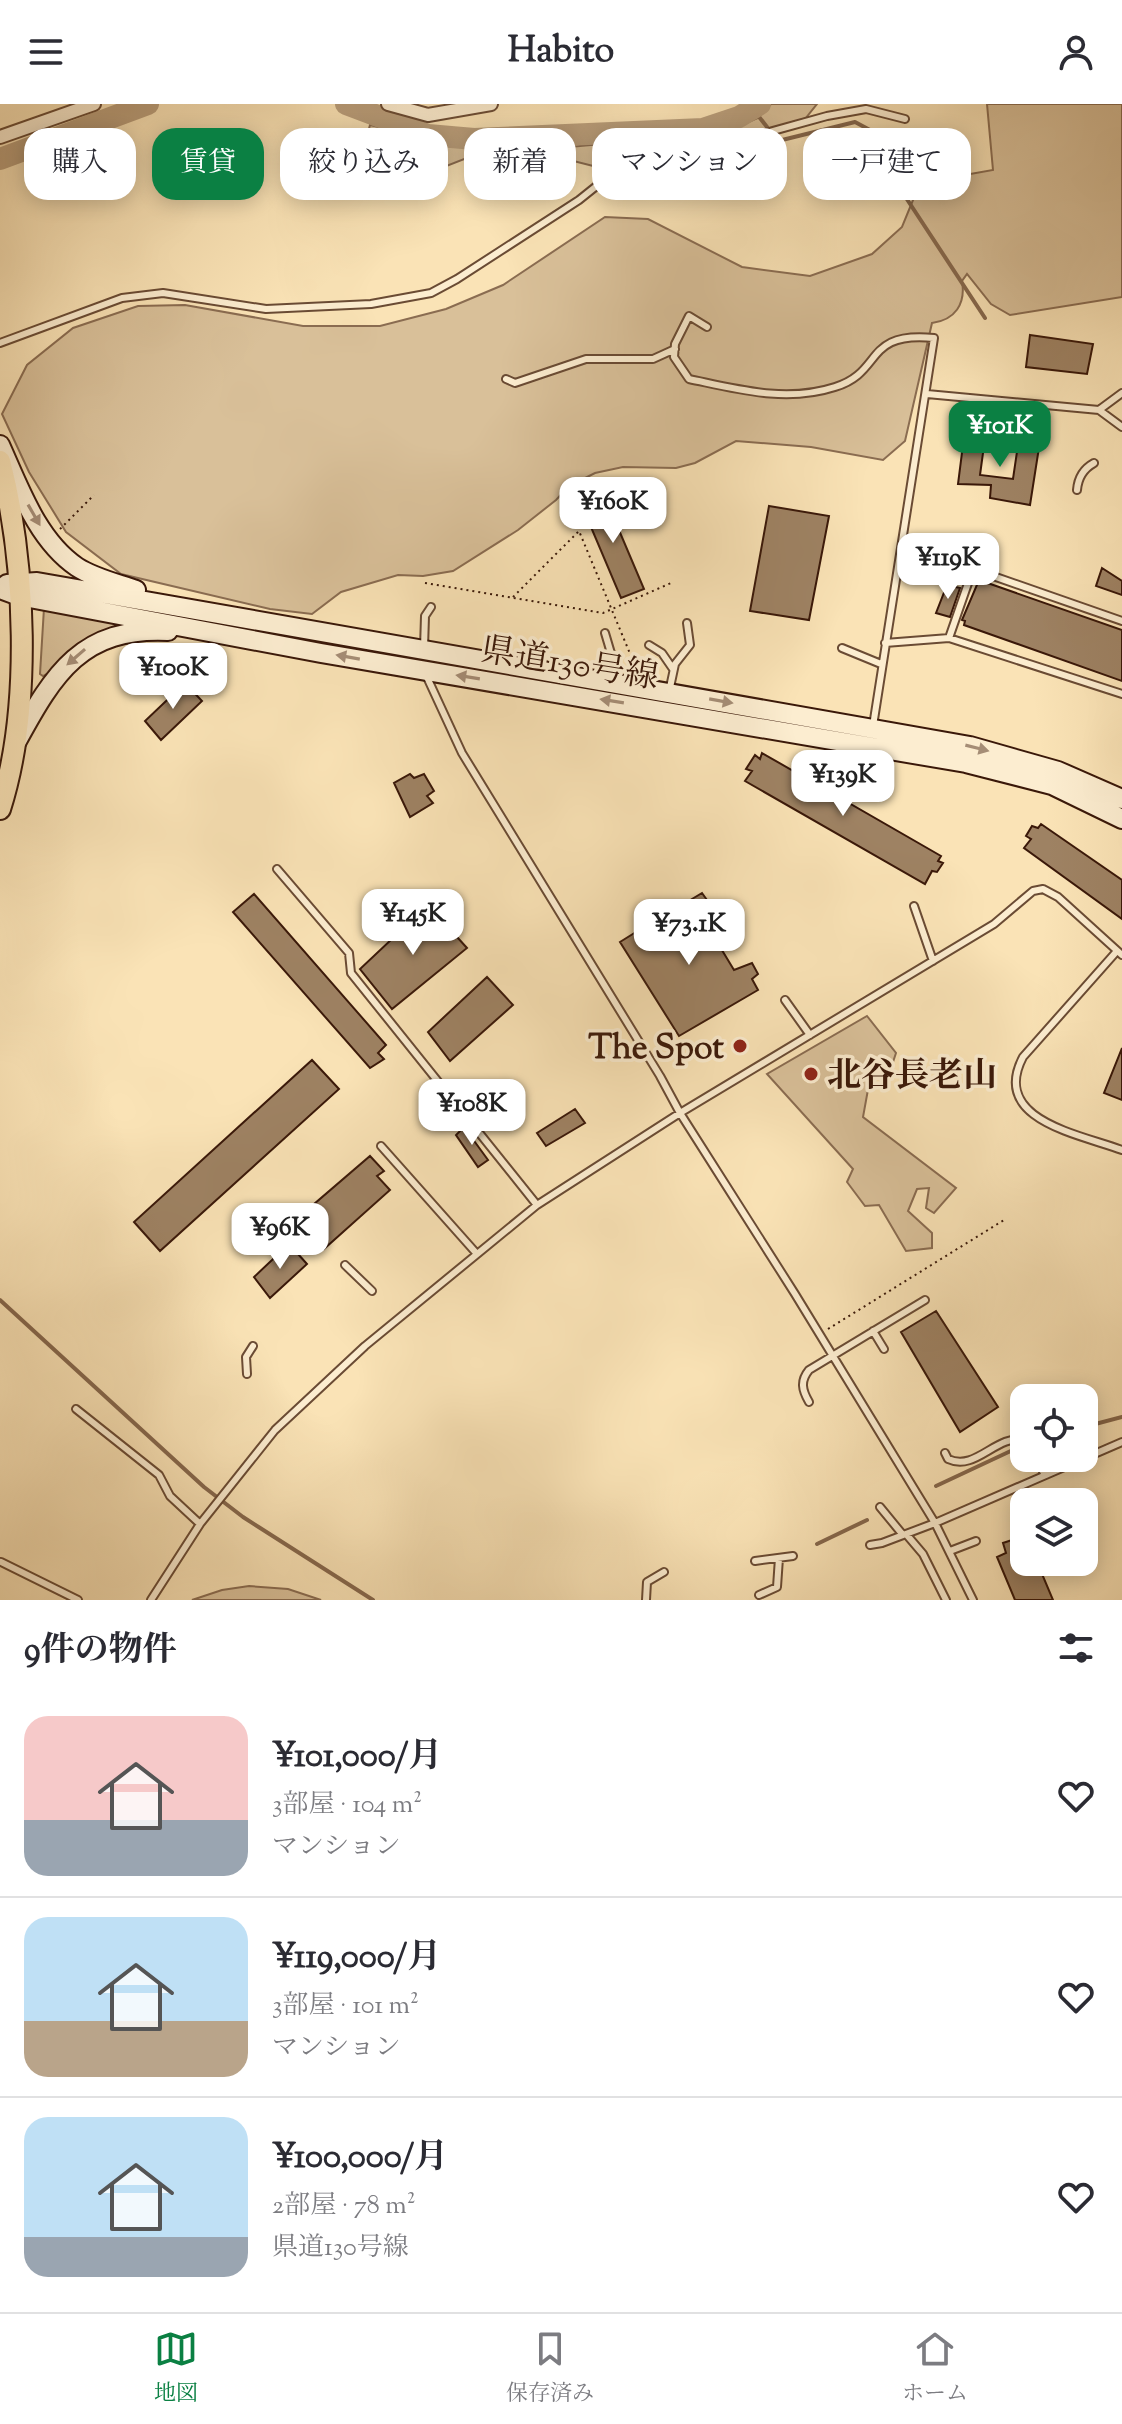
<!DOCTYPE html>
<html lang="ja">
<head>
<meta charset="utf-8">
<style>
	:root { --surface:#fff; --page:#f7f7f7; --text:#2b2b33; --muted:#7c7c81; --line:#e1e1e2; --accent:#0b8043 }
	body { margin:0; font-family:"Sorts Mill Goudy","Noto Serif JP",serif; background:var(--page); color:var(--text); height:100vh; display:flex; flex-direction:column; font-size:30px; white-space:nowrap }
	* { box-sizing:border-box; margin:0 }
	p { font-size:26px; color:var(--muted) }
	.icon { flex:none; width:44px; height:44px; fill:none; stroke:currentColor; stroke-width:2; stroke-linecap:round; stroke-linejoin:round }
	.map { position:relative; height:1496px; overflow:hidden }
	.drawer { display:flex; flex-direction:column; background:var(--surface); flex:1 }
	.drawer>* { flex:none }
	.top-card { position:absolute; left:24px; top:24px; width:1074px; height:72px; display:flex; gap:16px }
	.buttons { position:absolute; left:1010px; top:1280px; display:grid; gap:16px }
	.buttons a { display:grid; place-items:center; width:88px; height:88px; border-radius:16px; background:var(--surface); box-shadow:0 4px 20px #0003; font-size:40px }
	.price { position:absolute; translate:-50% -68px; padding:0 18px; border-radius:16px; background:#fff; color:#222; font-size:26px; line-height:52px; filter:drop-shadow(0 2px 4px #0008) }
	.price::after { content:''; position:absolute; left:50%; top:48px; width:24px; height:18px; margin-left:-12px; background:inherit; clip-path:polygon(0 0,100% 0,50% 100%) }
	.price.on { background:var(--accent); color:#fff }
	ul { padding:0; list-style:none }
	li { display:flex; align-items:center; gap:24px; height:200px; padding:0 24px }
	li+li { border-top:2px solid var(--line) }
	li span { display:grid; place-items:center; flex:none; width:224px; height:160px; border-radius:24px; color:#555 }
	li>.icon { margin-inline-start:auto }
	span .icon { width:96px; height:96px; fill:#fffc; stroke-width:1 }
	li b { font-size:34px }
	h2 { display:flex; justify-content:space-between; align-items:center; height:96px; padding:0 24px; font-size:34px }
	.tag { padding:0 28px; border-radius:24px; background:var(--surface); box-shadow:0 4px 20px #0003; font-size:28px; line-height:72px }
	.tag.on { background:var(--accent); color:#fff }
	header { display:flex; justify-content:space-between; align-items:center; height:104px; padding:0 24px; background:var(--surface); font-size:36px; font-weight:700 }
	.dock { display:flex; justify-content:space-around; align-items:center; height:112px; border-top:2px solid var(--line); background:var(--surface); font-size:22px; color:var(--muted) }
	.dock a { display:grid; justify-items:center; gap:4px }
	.dock .on { color:var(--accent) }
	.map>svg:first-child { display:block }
	.green { fill:#d9c099; stroke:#8a6c51; stroke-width:2 }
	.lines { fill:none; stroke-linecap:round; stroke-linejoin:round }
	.stream { stroke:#86684d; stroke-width:4 }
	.river { stroke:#b99e7b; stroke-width:22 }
	.building { fill:#9e8263; stroke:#3a1809; stroke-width:2 }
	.service-casing { stroke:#6a4b34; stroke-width:10 }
	.minor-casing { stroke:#6a4b34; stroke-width:16 }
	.secondary-casing { stroke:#3a1809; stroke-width:22 }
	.trunk-casing { stroke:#3a1809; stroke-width:24 }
	.path { stroke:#3a1809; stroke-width:2; stroke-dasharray:2 4; stroke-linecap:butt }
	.service { stroke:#fcedd0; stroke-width:6 }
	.minor { stroke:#fcedd0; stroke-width:12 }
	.secondary { stroke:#fcedd0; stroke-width:18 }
	.trunk { stroke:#fae3b6; stroke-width:20 }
	.oneway { fill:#a58d76 }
	.poi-dot { fill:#8f2418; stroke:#fcedd0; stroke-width:3 }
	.labels { text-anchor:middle; stroke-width:7; stroke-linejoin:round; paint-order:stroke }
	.street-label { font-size:34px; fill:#3a1809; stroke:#fcedd0 }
	.poi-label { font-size:34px; font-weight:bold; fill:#3a1809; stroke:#fcedd0; text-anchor:end }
</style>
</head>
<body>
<header><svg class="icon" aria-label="menu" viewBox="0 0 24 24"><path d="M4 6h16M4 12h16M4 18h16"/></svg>Habito<svg class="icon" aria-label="person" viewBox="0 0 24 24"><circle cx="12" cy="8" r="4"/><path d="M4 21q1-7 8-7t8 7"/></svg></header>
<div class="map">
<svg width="1122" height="1496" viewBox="0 0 1122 1496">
	<rect width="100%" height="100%" fill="#fae3b6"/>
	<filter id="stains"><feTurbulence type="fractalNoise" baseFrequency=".0025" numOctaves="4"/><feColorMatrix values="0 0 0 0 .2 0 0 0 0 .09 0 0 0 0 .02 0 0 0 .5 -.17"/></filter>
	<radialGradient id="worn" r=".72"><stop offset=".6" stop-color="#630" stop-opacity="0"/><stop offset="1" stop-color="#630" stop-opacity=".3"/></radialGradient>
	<path class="green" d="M771 0H817L805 15 710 50 658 58 597 63 550 51 482 48 444 63 366 36 370 21 465 43 558 44 723 29 758 14Z
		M987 0H1122V193L1010 211 991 200 967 170 962 177C966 200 955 216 932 219L905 337 883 356 811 343 736 337 695 359 676 364 623 363 595 369 569 382 556 396 518 426 453 467 423 472 398 471 341 488 312 510 270 505 121 470 66 428 29 368 2 310 27 261 73 224 138 202 185 201 303 222H380L446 205 503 181 605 113 648 115 742 163 810 172 872 150 902 123 920 79 993 66Z
		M44 504 136 519 43 572 40 570Z
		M867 912 896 949 893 958 871 969 863 1013 956 1084 934 1109 926 1104 929 1084 917 1085 908 1107 932 1129V1144L906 1147 879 1101 865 1102 847 1078 853 1065 767 970Z
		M249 1482 288 1485 321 1496H192L222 1486Z"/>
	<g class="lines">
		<path class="stream" d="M753 5 767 23
			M774 38 855 18 883 33 895 77 985 214
			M0 1196 204 1383 243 1413 373 1496
			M1084 1323 1122 1313
			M936 1382 1015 1345
			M817 1440 867 1416"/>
		<path class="river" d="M346 0 428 31 474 35 703 25 739 13 760 0
			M0 55 148 0"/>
	</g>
	<path class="building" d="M1030 231 1093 240 1087 270 1026 263Z
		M965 325 986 327 980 371 1013 375 1019 334 1040 337 1030 401 990 394 991 381 958 380Z
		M604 383 613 404 610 405 644 485 621 494 588 416 595 413 586 391Z
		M769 402 829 412 809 516 750 507Z
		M1102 464 1122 477V491L1096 482Z
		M979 476 1122 526V577L964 521 965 517 962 516Z
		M947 481 960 484 950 513 936 509Z
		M185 579 202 597 161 636 145 617Z
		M762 649 941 752 938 757 943 759 937 768 932 767 925 780 745 677 752 667 746 665 755 651 760 655Z
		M410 670 414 674 424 670 434 687 427 692 433 699 410 713 394 679Z
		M1041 720 1122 776V815L1024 744 1031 735 1026 732 1032 722 1038 724Z
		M702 789 712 803 716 801 726 815 708 823 734 866 752 859 758 870 752 875 758 886 679 932 620 838 652 818 658 826 691 805 687 798Z
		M254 790 386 941 378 949 384 955 370 964 233 808Z
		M428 801 467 844 392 905 360 865Z
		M487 873 513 901 450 957 428 928Z
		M1122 944V996L1104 989Z
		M312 956 339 985 160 1147 134 1118Z
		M575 1005 585 1019 546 1042 537 1029Z
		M464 1023 488 1056 478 1063 456 1031Z
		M370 1052 384 1067 377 1072 390 1086 324 1145 299 1113Z
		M289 1140 307 1160 270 1194 254 1173Z
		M936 1207 998 1303 960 1328 901 1228Z
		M1024 1432V1458H1037L1053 1496H1015L997 1453 1006 1449 1003 1439Z"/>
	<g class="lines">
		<defs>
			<path id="service" d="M707 223 689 212 675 240 674 253 689 275C737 285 786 299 835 283 884 268 863 227 934 234L873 622
				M0 239 122 194 163 189 266 205 371 200 431 189 457 175 579 96 604 76 640 55 715 43 827 12 866 5 905 15
				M506 275 515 279 586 255H653L675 245
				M927 290 1099 306 1122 289
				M1099 306 1122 323
				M1077 386C1078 374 1083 365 1094 359
				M605 529 613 556 610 577
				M949 534 973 465 1122 517
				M885 539 949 534 1122 590
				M649 541 662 549 673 565
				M424 544 425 512 431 503
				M842 544 881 560
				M426 571 462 649 660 972 680 1009 795 1190 935 1419 973 1496
				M669 588 675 560 690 541 687 519
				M277 765 349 849 351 869 537 1101
				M914 802 933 857
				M1117 847 1023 953C990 1016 1079 1030 1122 1046
				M785 896 810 931
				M381 1042 477 1150
				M345 1161 372 1187
				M873 1227 884 1245
				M247 1270 246 1253 253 1242
				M809 1298C802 1286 800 1277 809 1266L925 1196
				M76 1305 159 1371 170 1392 200 1420
				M945 1349 948 1355C976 1368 996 1330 1024 1336
				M1036 1354 1045 1371
				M880 1403 903 1431
				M906 1430 923 1450 946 1496
				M870 1441 882 1439 935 1419 1122 1338
				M950 1447 976 1437
				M755 1457 793 1452
				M1 1458 78 1496
				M759 1491 777 1483 779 1454
				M151 1496 200 1420 275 1326 365 1242 537 1101 680 1009 994 820 1033 787 1043 785 1058 793 1122 851
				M646 1496 647 1478 664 1468"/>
			<path id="minor" d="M388 0 428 11 491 0
				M0 33 94 0"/>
			<path id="secondary" d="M0 341C19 383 37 436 77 463 94 474 116 479 136 486
				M7 480 37 478 970 642 1058 667 1122 695
				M0 485 19 492 321 549 966 659 1052 681 1122 715
				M17 637C54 569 82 523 168 527"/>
			<path id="trunk" d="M0 357C26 458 32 605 0 705"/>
		</defs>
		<use href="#service" class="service-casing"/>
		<use href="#minor" class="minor-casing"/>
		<use href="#secondary" class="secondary-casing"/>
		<use href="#trunk" class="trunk-casing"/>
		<path class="path" d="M60 425 94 391
			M425 479 603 509 671 479
			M513 493 579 427 636 564
			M828 1225 1004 1116"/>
		<use href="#service" class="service"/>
		<use href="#minor" class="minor"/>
		<use href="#secondary" class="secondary"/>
		<use href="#trunk" class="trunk"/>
	</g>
	<defs><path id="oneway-solid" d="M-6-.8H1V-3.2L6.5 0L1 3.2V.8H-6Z" transform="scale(2)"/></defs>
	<g class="oneway">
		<use href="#oneway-solid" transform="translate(34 411) rotate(60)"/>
		<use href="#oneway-solid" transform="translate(76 553) rotate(139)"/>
		<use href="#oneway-solid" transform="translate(348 553) rotate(-170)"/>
		<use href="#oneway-solid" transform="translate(468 573) rotate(-171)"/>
		<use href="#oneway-solid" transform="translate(612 597) rotate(-171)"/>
		<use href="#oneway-solid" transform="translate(721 597) rotate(10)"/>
		<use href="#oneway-solid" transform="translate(977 644) rotate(14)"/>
	</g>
	<g class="poi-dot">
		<circle cx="740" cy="942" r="8"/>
		<circle cx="811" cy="970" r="8"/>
	</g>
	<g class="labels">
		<g class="street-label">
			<text transform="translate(570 558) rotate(9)" y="12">県道130号線</text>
		</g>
		<g class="poi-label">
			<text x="724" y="954">The Spot</text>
			<text x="827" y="982" text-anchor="start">北谷長老山</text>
		</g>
	</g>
	<rect width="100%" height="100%" filter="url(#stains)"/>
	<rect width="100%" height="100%" fill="url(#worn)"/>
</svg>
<div class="buttons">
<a><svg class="icon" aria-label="locate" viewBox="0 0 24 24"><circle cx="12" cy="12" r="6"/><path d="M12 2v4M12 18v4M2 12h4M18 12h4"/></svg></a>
<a><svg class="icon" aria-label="layers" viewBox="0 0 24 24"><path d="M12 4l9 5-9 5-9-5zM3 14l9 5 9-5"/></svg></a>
</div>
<b class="price on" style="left:1000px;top:365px">¥101K</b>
<b class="price" style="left:613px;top:441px">¥160K</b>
<b class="price" style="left:948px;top:497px">¥119K</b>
<b class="price" style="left:173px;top:607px">¥100K</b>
<b class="price" style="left:843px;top:714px">¥139K</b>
<b class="price" style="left:413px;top:853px">¥145K</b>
<b class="price" style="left:689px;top:863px">¥73.1K</b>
<b class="price" style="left:472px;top:1043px">¥108K</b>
<b class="price" style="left:280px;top:1167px">¥96K</b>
<div class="top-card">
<a class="tag">購入</a>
<a class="tag on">賃貸</a>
<a class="tag">絞り込み</a>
<a class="tag">新着</a>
<a class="tag">マンション</a>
<a class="tag">一戸建て</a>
</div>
</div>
<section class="drawer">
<h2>9件の物件<svg class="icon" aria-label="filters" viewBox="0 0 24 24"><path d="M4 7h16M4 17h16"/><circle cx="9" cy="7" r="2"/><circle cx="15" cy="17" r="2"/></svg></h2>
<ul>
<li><span style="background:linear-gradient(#f6c9c9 65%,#9aa5b1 0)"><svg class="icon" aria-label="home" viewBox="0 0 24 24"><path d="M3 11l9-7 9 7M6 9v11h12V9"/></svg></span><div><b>¥101,000/月</b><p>3部屋 · 104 m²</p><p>マンション</p></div><svg class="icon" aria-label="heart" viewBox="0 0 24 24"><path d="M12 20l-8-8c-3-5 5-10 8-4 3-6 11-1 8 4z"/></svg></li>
<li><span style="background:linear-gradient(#bfe0f5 65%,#b9a48a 0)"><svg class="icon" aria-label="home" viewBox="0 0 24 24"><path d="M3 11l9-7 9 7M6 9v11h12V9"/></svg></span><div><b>¥119,000/月</b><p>3部屋 · 101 m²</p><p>マンション</p></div><svg class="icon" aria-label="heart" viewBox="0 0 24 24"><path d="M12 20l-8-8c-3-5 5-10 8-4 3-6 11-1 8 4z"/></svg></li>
<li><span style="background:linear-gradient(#bfe0f5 75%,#9aa5b1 0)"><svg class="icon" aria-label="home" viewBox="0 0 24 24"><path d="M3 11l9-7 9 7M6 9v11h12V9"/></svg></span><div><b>¥100,000/月</b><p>2部屋 · 78 m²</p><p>県道130号線</p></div><svg class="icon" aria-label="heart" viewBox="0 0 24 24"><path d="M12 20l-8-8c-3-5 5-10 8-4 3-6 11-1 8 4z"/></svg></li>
</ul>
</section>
<nav class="dock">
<a class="on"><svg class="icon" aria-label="map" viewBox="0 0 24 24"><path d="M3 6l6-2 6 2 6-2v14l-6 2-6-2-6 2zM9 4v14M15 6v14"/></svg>地図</a>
<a><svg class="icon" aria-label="saved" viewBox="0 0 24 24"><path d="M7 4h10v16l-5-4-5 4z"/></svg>保存済み</a>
<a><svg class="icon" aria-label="home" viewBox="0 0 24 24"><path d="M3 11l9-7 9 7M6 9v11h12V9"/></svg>ホーム</a>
</nav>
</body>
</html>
